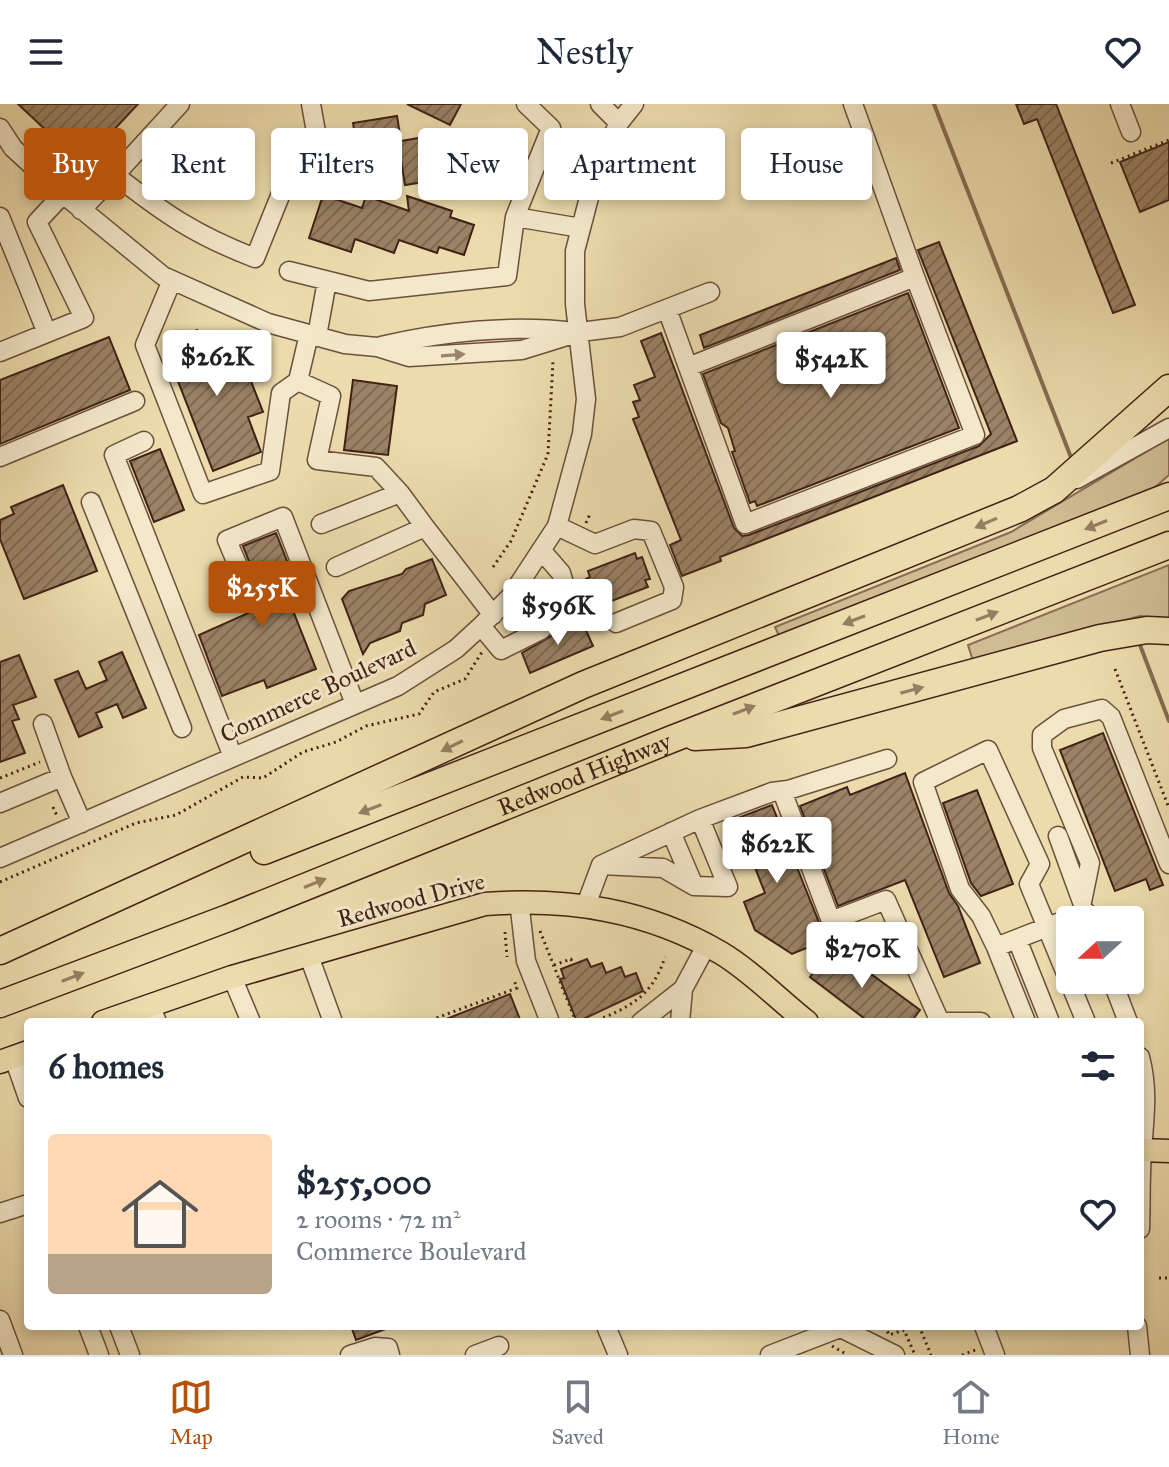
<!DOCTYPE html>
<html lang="en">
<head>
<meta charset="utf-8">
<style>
	:root { --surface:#fff; --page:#f6f6f7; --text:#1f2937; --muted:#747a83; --line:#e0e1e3; --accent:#b45309 }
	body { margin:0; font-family:"IM FELL Great Primer",serif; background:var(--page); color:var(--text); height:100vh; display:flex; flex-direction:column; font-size:30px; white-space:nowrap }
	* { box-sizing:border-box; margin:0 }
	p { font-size:26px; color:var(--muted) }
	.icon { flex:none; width:44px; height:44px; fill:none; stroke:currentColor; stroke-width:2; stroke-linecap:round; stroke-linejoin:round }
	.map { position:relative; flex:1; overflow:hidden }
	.panel { position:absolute; left:24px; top:914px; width:1120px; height:312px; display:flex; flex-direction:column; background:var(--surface); border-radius:8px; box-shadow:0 4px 12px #0003 }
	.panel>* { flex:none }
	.guide { position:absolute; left:24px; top:24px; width:1122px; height:72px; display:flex; gap:16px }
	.needle { width:52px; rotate:249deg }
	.controls { position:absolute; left:1056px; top:802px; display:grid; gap:16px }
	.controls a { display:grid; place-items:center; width:88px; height:88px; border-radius:8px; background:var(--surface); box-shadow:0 4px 12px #0003; font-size:40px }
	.price { position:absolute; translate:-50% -68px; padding:0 18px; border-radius:8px; background:#fff; color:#222; font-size:26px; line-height:52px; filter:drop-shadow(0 2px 4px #0008) }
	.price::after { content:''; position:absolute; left:50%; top:48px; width:24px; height:18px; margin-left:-12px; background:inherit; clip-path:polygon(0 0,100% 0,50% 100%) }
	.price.on { background:var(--accent); color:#fff }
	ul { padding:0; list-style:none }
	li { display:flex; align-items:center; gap:24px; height:200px; padding:0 24px }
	li span { display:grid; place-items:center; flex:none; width:224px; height:160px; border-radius:8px; color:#555 }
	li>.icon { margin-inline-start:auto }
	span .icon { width:96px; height:96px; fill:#fffc; stroke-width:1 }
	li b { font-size:34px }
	h2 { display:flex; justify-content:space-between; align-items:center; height:96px; padding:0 24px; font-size:34px }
	.pill { padding:0 28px; border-radius:8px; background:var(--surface); box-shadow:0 4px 12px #0003; font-size:28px; line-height:72px }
	.pill.on { background:var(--accent); color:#fff }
	header { display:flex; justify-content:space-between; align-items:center; height:104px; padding:0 24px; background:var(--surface); font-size:36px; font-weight:600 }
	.menu { display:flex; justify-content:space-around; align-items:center; height:112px; border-top:2px solid var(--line); background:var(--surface); font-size:22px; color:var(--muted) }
	.menu a { display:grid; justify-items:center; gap:4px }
	.menu .on { color:var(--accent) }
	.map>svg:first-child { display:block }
	.grass { fill:#cfbc93; stroke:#886e54; stroke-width:2 }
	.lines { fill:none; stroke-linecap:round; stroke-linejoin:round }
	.stream { stroke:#856b52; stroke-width:4 }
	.building { fill:url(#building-hatch); stroke:#412116; stroke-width:2 }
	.minor-casing { stroke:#6c503c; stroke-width:21 }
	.major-casing { stroke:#412116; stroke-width:25 }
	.highway-casing { stroke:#412116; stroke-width:29 }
	.path { stroke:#412116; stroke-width:3; stroke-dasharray:2 4; stroke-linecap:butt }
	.minor { stroke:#f3e8ca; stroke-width:18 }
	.major { stroke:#ecdcad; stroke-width:22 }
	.highway { stroke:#ecdcad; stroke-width:26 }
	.oneway { fill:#9a8470 }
	.oneway2 { fill:#967e62 }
	.labels { text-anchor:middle; stroke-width:6; stroke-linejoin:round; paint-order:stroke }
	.street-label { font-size:24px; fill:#412116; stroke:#f3e8ca }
</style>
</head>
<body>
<header><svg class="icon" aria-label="menu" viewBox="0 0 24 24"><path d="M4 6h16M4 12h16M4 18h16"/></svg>Nestly<svg class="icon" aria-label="heart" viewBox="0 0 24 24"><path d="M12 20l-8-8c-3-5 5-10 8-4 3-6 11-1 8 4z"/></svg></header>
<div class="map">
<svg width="1169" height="1251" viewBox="0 0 1169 1251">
	<defs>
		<pattern id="building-hatch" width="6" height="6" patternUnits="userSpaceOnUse" patternTransform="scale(2)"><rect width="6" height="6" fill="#9a8265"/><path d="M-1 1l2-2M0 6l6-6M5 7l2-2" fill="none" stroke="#7f6a52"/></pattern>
	</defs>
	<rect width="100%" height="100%" fill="#ecdcad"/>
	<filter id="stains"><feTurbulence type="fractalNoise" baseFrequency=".0025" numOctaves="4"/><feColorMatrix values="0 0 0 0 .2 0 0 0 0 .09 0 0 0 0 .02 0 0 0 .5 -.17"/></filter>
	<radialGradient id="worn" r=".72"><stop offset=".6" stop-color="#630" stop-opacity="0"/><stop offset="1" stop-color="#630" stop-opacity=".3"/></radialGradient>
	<path class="grass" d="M1169 334V371L1153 385 781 536 775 523 1011 428Z
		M1169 461V515L1140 512 973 557 968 541Z"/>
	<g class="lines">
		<path class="stream" d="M934 0 1072 356
			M1140 541 1169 617"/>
	</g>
	<path class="building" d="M18 0H138L82 60Z
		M407 0H461L450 21Z
		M1016 0H1056L1135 201 1113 209 1037 15 1024 20Z
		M397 12 401 37 442 30 449 74 405 81 401 56 360 62 353 19Z
		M1169 38V96L1140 108 1120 58Z
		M323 91 362 104 366 92 409 107 407 92 452 107 450 113 474 121 464 151 439 143 437 149 399 136 394 149 355 135 351 148 309 134Z
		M939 138 1017 337 720 453 721 457 682 472 670 441 681 436 633 315 639 313 633 298 640 296 634 281 655 273 641 237 661 229 734 424 742 432 749 431 979 342 991 330 918 146Z
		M896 154 900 166 704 244 700 231Z
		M908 189 959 324 757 402 755 397 750 399 732 348 735 347 728 324 721 319 703 270Z
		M197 226 203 241 217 235 223 250 238 244 263 308 248 313 261 348 213 367 169 254 172 253 167 238Z
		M109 233 130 286 0 340V276Z
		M353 276 397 282 388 351 344 346Z
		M160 345 184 406 154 418 130 357Z
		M63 381 97 467 24 495 0 435V416L14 410 11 403Z
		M276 429 304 500 292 504 316 565 267 584 264 576 222 592 199 531 266 501 243 442Z
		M635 449 637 455 642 453 650 475 645 476 648 483 601 501 598 495 594 497 586 475 590 473 588 467Z
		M432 455 446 491 425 500 423 511 402 519 400 527 370 539 363 550 342 495 349 487 402 470 406 465Z
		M581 515 593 542 530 569 522 549Z
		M122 548 146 604 123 614 117 600 96 609 102 623 79 633 55 576 78 567 86 585 107 576 99 558Z
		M19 551 36 593 13 601 19 615 12 617 25 649 0 658V558Z
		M1103 629 1163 781 1150 786 1146 775 1115 787 1060 646Z
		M905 669 949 789 958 802 980 859 944 873 905 776 838 802 800 702 847 683 850 691Z
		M977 686 1013 780 981 792 971 779 943 699Z
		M772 701 826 836 792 850 755 826 744 798 765 789 747 743 741 745 730 717Z
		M833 842 920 906 911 918H869L810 873Z
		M587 855 591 863 602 859 606 869 621 863 625 873 636 869 643 887 577 918 560 875 564 874 561 865Z
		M510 890 521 918H441V917Z
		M351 1222H391V1223L356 1236Z"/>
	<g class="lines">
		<defs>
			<path id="minor" d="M180 0 115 71C165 110 195 131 255 154L284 82 319 45 311 0
				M600 0 619 19
				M853 0 915 173
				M1120 0 1131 28
				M0 24 13 44 63 90 163 172 268 219 345 240 377 243 409 253 522 246 580 228 620 223 710 188
				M81 106 115 71
				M0 113 47 229
				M515 113 551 24 526 0
				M289 167 369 187 507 172 515 113 581 124
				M172 176 145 241 203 390 270 367 281 289 298 277
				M667 205 745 420 975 331 915 173 688 263
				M309 230 298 277 331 292 317 356 376 363 400 389
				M317 232 327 177
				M381 242C441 228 512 220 573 228
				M0 248 84 214 37 118 63 90
				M144 337 114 351 233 653
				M0 353 135 297
				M1077 375 1169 324
				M91 398 182 624
				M321 420 400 389 425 423
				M557 422 595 440 634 425 651 427 674 483 672 496 616 519
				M336 463 425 423 493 511
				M251 493 227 436 283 413 355 600
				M481 522 501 546 541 526 569 497 561 469 541 446
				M43 620 62 673
				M782 687 831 817 886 796 940 918
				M0 699 62 673 82 719
				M700 715 772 688 788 686 887 655
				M671 728 694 782
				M1058 732 1082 798
				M0 754 398 582 456 545 481 522 511 492 557 422 582 330 586 295 575 200V147L597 63 619 19 634 0
				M519 797 526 857 550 918
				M1082 798 1090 759 1042 644V631L1064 615 1102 605 1111 613 1169 760
				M586 801 601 761 700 715 728 783 694 782 663 764 601 761
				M1017 835 1050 918
				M996 843 981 812 960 785 923 678 988 646 1040 760 1029 780 1086 918
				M309 852 333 918
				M232 873 251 918
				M1112 876 1128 918
				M150 901 157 918
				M641 918 683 885 706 842
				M680 918 683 885
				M943 918H981
				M1026 918 996 843 1086 808
				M1140 953C1149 988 1144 1014 1142 1048 1140 1074 1141 1100 1140 1125
				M14 954 28 994
				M0 1109 28 1100
				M0 1216 13 1251
				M88 1222 99 1251
				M119 1222 130 1251
				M606 1222 618 1251
				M984 1222 995 1251
				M1137 1222 1140 1251
				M841 1224 895 1251
				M350 1251 375 1243 388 1244 390 1251
				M475 1251 499 1242
				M770 1251 845 1222"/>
			<path id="major" d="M103 918 232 873 485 800C570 794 647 806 721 849 751 867 779 896 807 918
				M0 958 28 948
				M1140 1046 1169 1047"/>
			<g id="highway">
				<path d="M695 633 746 630 1100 534 1147 526 1169 527"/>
				<path d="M264 747 1169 392"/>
				<path d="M0 847 583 581 1019 405 1054 386 1169 284"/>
				<path id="s1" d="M0 900 228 814 672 635 1169 441"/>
			</g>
		</defs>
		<use href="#minor" class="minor-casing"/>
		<use href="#major" class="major-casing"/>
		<use href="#highway" class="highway-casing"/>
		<path class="path" d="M1111 59 1169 36
			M586 419 590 410
			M493 463 511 437 548 350 553 257
			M1115 565 1169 704
			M0 674 40 658
			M53 703 57 712
			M0 778 136 719 176 711 243 673 263 674 303 648 336 638 366 622 419 610 434 588 465 575 482 548
			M540 827 576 918
			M505 828 507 853
			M554 861 571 855 573 860
			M431 916 517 884 514 876
			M592 918C629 904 652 893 665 853
			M1159 1174H1169
			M885 1222 889 1231 904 1226 915 1251
			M919 1222 931 1251
			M832 1242 846 1250
			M962 1251 978 1245"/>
		<use href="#minor" class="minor"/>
		<use href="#major" class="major"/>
		<use href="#highway" class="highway"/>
	</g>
	<defs><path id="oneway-solid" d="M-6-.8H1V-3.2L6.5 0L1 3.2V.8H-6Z" transform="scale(2)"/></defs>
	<use class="oneway" href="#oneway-solid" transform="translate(453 251) rotate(-4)"/>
	<g class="oneway2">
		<use href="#oneway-solid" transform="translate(986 419) rotate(156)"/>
		<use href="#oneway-solid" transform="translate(1096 421) rotate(158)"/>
		<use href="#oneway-solid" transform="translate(987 512) rotate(-21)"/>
		<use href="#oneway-solid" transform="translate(854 516) rotate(159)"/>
		<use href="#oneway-solid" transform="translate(912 586) rotate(-15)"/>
		<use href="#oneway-solid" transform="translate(744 606) rotate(-21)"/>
		<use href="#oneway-solid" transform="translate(612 611) rotate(159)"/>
		<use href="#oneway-solid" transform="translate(452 642) rotate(154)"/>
		<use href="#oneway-solid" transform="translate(370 705) rotate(159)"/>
		<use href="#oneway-solid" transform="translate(315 779) rotate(-22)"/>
		<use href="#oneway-solid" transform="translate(73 873) rotate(-21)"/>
	</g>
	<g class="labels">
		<g class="street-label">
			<text transform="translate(318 587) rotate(-25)" y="8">Commerce Boulevard</text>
			<text dy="8" stroke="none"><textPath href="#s1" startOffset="628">Redwood Highway</textPath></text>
			<text transform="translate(411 796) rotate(-15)" y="8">Redwood Drive</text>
		</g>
	</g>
	<rect width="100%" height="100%" filter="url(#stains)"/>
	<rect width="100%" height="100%" fill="url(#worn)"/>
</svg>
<div class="controls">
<a><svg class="needle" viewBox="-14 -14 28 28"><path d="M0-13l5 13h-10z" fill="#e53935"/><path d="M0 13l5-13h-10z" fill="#747a83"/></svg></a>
</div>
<b class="price" style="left:217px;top:294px">$262K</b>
<b class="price" style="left:831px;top:296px">$542K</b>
<b class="price on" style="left:262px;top:525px">$255K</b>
<b class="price" style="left:558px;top:543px">$596K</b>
<b class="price" style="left:777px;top:781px">$622K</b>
<b class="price" style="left:862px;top:886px">$270K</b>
<div class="guide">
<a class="pill on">Buy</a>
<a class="pill">Rent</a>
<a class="pill">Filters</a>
<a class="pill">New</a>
<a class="pill">Apartment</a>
<a class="pill">House</a>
</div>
<section class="panel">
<h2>6 homes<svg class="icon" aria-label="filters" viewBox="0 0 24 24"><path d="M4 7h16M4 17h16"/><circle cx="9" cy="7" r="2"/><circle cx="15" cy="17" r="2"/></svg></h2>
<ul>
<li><span style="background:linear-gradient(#ffd9b3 75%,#b9a48a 0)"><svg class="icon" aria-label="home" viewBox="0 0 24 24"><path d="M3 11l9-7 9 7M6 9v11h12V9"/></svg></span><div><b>$255,000</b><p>2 rooms · 72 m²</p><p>Commerce Boulevard</p></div><svg class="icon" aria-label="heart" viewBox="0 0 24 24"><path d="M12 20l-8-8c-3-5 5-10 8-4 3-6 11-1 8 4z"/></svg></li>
</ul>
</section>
</div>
<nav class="menu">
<a class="on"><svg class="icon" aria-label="map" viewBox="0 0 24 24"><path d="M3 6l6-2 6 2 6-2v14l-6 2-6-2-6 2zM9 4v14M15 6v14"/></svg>Map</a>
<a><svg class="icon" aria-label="saved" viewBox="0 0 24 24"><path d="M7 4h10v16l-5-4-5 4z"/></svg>Saved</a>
<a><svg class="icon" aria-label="home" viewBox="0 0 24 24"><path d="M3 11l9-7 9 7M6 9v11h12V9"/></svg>Home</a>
</nav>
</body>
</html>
